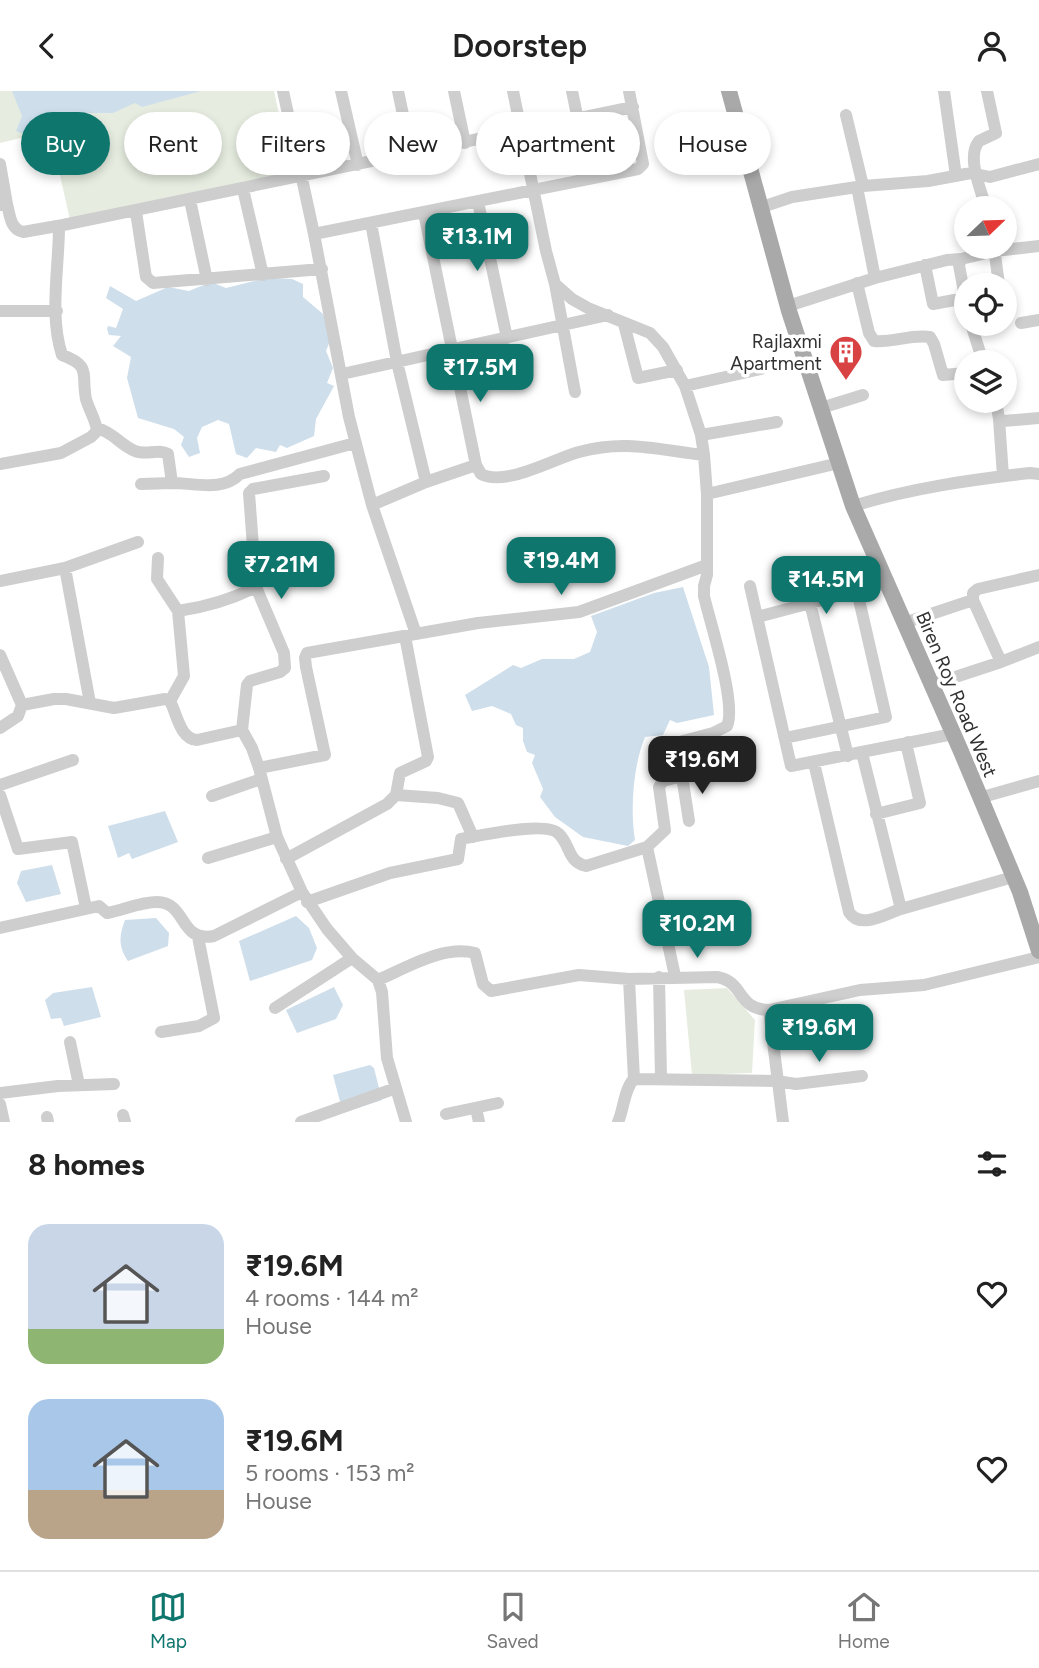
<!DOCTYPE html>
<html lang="en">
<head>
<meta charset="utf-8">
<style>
	:root { --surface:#fff; --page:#f6f6f6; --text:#222; --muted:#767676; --line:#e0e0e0; --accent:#0f766e }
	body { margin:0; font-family:Figtree,sans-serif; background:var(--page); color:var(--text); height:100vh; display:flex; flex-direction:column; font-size:26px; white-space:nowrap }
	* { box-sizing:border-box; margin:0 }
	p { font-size:23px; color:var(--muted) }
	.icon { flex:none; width:38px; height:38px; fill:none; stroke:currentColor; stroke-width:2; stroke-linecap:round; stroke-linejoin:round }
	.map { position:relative; height:1031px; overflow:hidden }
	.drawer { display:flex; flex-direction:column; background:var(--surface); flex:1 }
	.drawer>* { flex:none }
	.banner { position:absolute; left:21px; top:21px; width:998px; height:63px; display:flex; gap:14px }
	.needle { width:46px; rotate:67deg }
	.fabs { position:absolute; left:954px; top:105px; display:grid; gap:14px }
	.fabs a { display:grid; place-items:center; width:63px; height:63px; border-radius:50%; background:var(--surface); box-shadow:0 4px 10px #0003; font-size:35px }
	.price { position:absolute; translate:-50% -60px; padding:0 16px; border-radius:14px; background:var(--accent); color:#fff; font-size:23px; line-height:46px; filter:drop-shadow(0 2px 4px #0008) }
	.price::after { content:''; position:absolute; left:50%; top:42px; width:21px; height:16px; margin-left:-10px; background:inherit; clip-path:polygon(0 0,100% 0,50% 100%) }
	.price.on { background:#222; color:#fff }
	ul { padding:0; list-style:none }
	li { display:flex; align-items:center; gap:21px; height:175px; padding:0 28px }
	li span { display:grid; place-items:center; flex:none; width:196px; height:140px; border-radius:21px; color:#555 }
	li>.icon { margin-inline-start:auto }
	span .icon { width:84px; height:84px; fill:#fffc; stroke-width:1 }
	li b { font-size:30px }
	h2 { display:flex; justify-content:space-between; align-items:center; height:84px; padding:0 28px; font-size:30px }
	.tag { padding:0 24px; border-radius:32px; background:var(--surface); box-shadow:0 4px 10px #0003; font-size:24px; line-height:63px }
	.tag.on { background:var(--accent); color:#fff }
	header { display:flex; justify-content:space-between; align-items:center; height:91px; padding:0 28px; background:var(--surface); font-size:32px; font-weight:600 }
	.dock { display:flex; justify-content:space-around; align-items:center; height:98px; border-top:2px solid var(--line); background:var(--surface); font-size:19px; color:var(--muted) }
	.dock a { display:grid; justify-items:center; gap:4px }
	.dock .on { color:var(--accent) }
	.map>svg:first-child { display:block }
	.green { fill:#e6ede0 }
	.water { fill:#cedeeb }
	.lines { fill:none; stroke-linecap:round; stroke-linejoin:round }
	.minor { stroke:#cecece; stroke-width:12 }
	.major { stroke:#a9a9a9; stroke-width:16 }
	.labels { text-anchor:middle; stroke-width:7; stroke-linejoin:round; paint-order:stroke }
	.poi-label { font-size:19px; fill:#313131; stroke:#fff; text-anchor:end }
	.street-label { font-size:19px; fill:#313131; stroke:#fff }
</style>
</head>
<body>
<header><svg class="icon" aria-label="back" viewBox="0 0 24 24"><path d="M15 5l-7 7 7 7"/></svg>Doorstep<svg class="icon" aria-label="person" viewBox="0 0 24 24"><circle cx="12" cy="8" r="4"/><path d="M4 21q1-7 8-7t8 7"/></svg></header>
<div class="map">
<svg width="1039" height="1031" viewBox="0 0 1039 1031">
	<rect width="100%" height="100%" fill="#fff"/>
	<path class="green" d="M0 0H274L292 83 70 129 50 40 0 52Z
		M727 897 755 929 752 982 692 984 684 899Z"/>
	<path class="water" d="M12 0H201L142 16 135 12 113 22H82L55 34 52 41C38 47 29 46 16 40L22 25Z
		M266 187 292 188 303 193V206L323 223 332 245 326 260 333 277 327 292 334 295 316 328 314 345 287 357 280 354 276 361 256 357 247 367 236 363 229 333 218 329 202 336 197 347 200 362 189 366 181 354 184 346 174 338 138 327 127 287 131 266 113 255 121 245 109 244 107 238 108 235 116 237 123 218 106 207 110 195 136 210 168 196 189 200 211 191 226 197Z
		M683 496 709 576 714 624 677 632 670 629 663 644 645 646C633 675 630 719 635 749L628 755 583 746 555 726 540 706 543 698 532 672 535 664 527 661 523 650V637L516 634 511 623 492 615 472 620 465 604 513 574 521 577 542 568H574L590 561 597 541 591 525 654 502Z
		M165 720 178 751 132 768 129 762 118 767 108 735Z
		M52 774 61 803 26 811 17 792 21 780Z
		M296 825 309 837 317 857 312 869 250 890 239 850Z
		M156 827 169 842 168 855 128 870C118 855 119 845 125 829Z
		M92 896 101 926 64 935 61 927 51 928 45 909 53 902Z
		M334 896 343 914 336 928 297 942 286 919Z
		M370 974 374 977 382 1009 343 1022 333 984Z"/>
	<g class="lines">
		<path class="minor" d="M283 0 314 143 638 78 643 73 629 0
			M341 0 358 74
			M398 0 411 62
			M454 0 465 52
			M572 0 578 29
			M944 0 956 85
			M846 24 863 95
			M0 73 7 113
			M857 96 875 187
			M243 98 263 184
			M190 109 207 189
			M478 111 507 247
			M0 114 7 113C10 124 10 138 23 141L63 134 633 16
			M762 116 792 106 863 95 928 90 971 82 990 86 1039 73
			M986 117C981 99 966 66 979 50L996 42 987 0
			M136 121 146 186 153 192 322 178
			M424 122 476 374
			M371 132 397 271 426 391
			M314 143 349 326 372 414
			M994 156 999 194
			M925 174 933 213 965 207
			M857 192 869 242 874 250C892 252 911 243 930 246L934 253 943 284 966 282
			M555 193 575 301
			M966 212 959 174 961 168 995 160 1039 155
			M788 215 875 187 947 169 961 168
			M0 220H57
			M1021 232 1039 229
			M624 233 638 287 677 279
			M971 233 983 271
			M342 283 608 224
			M685 295 761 278
			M996 310 999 328 1003 330 1039 327
			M821 317 863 304
			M999 328 1003 385
			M97 337C113 341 120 354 135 360 146 365 158 357 168 363L172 392C196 392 222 401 240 383L355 352
			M701 344 777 331
			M0 373 61 362 91 346 97 340C96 329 89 319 86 308 81 283 92 275 62 264 49 225 59 176 59 135
			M141 393 172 392
			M707 403 839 372
			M853 415C912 397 969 389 1030 382L1039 383
			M158 467 157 488 178 520C205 516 232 508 256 496
			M65 477 90 612
			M0 490 65 477 138 451
			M750 495 791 675 953 643
			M810 512 848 665
			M757 526 886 492
			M904 532 973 509
			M416 543 372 414 426 391 476 374 481 383C505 396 553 368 579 361 626 348 658 359 704 364
			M0 564 22 614 18 625 0 637
			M1001 571 973 509V502L978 498 1039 484
			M931 594 1001 571 1039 556
			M170 610 184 585 178 520
			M22 614 54 608H66L114 617 165 608 170 610C177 623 180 648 197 649L242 639 252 657 259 677 277 746 302 801 327 838 352 867 378 889 382 901 387 967 406 1031
			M242 639 247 594 250 590 280 581 285 577 284 562 256 496 249 402 253 398 324 385
			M785 647 886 626 857 500
			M862 662 901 818 1013 786
			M814 672 849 821C860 839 885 823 901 818
			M259 677 325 664 306 576 305 567 307 562 478 532 579 521 707 474
			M682 685 689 730
			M0 694 73 669
			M0 704 18 758 72 751 86 817
			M396 704 438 707 458 712 473 746
			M212 705 261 688
			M979 707 1039 690
			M876 723 920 712 906 652 909 651
			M647 756 675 885
			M208 767 277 746
			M286 768 387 713 396 704 400 682 426 670 428 666 405 545
			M307 811 390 782 458 768 461 748C479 745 547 729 559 743 571 755 567 770 586 775L647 756 665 739 659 696 663 690 682 685 683 650 713 642 727 635C737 613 710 532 704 505V495L707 484V403L704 364 701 344 685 295 663 256 650 242 588 217 572 208 555 193 546 160 513 0
			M0 837 99 815 107 822C123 819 141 811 157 811 187 811 179 852 214 845L302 801
			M659 886 661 987
			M629 888 634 988
			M378 889C406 877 443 854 475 862L483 893 491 900 579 884 629 888 717 886C745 891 736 918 769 919L860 899 924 894 1039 866
			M275 917 352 867
			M769 919 783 1031
			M161 941 199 935 214 927 198 846
			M70 951 79 994
			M0 1002 58 995 114 993
			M0 1013 4 1031
			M476 1017 479 1031
			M446 1023 498 1012
			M123 1024 125 1031
			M47 1026 48 1031
			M301 1031 396 997
			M618 1031C624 1018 624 998 634 988L776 990 796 993 862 985"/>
		<path class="major" d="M729 0 789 220 853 415 960 658 1020 801 1039 860"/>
	</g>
	<defs>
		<symbol id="building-pin" viewBox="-11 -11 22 30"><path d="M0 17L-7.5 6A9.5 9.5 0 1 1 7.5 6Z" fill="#d94242" stroke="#fff"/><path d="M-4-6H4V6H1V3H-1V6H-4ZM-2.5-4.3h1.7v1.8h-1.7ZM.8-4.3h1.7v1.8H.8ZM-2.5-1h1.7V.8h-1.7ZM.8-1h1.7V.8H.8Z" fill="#fff"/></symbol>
	</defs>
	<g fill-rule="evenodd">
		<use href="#building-pin" x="827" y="242" width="38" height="52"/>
	</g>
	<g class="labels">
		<g class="poi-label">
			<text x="822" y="257">Rajlaxmi<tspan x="822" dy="22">Apartment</tspan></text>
		</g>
		<g class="street-label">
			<text transform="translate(957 603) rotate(67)" y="7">Biren Roy Road West</text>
		</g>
	</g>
</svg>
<div class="fabs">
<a><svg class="needle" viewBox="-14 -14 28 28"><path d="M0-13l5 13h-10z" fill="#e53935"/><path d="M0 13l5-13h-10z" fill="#767676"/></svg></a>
<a><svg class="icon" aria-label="locate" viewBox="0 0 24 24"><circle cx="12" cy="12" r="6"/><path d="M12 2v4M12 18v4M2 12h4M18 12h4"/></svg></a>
<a><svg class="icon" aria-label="layers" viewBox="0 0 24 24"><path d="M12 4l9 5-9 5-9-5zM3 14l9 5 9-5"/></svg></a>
</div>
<b class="price" style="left:477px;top:182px">₹13.1M</b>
<b class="price" style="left:480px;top:313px">₹17.5M</b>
<b class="price" style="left:561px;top:506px">₹19.4M</b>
<b class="price" style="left:281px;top:510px">₹7.21M</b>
<b class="price" style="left:826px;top:525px">₹14.5M</b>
<b class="price on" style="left:702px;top:705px">₹19.6M</b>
<b class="price" style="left:697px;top:869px">₹10.2M</b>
<b class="price" style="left:819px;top:973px">₹19.6M</b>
<div class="banner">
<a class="tag on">Buy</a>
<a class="tag">Rent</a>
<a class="tag">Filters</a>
<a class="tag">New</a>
<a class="tag">Apartment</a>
<a class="tag">House</a>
</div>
</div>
<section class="drawer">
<h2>8 homes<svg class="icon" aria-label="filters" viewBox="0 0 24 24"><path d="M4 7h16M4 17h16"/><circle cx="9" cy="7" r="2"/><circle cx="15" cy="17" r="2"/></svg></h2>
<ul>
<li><span style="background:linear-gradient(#c9d6e8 75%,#8fb573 0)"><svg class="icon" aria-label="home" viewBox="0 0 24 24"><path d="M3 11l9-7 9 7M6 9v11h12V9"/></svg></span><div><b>₹19.6M</b><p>4 rooms · 144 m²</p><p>House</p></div><svg class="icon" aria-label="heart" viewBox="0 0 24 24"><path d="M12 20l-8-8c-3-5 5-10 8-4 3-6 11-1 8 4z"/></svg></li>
<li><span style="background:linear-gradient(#a9c7e8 65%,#b9a48a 0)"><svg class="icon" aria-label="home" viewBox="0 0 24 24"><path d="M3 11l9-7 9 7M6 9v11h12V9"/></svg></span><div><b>₹19.6M</b><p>5 rooms · 153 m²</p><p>House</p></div><svg class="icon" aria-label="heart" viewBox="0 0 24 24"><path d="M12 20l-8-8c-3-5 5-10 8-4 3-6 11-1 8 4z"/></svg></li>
</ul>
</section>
<nav class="dock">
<a class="on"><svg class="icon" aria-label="map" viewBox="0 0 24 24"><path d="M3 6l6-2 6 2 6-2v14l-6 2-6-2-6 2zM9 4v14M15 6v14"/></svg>Map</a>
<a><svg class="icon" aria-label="saved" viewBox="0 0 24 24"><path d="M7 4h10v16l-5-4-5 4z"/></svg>Saved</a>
<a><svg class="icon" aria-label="home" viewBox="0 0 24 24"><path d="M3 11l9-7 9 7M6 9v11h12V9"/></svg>Home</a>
</nav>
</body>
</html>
